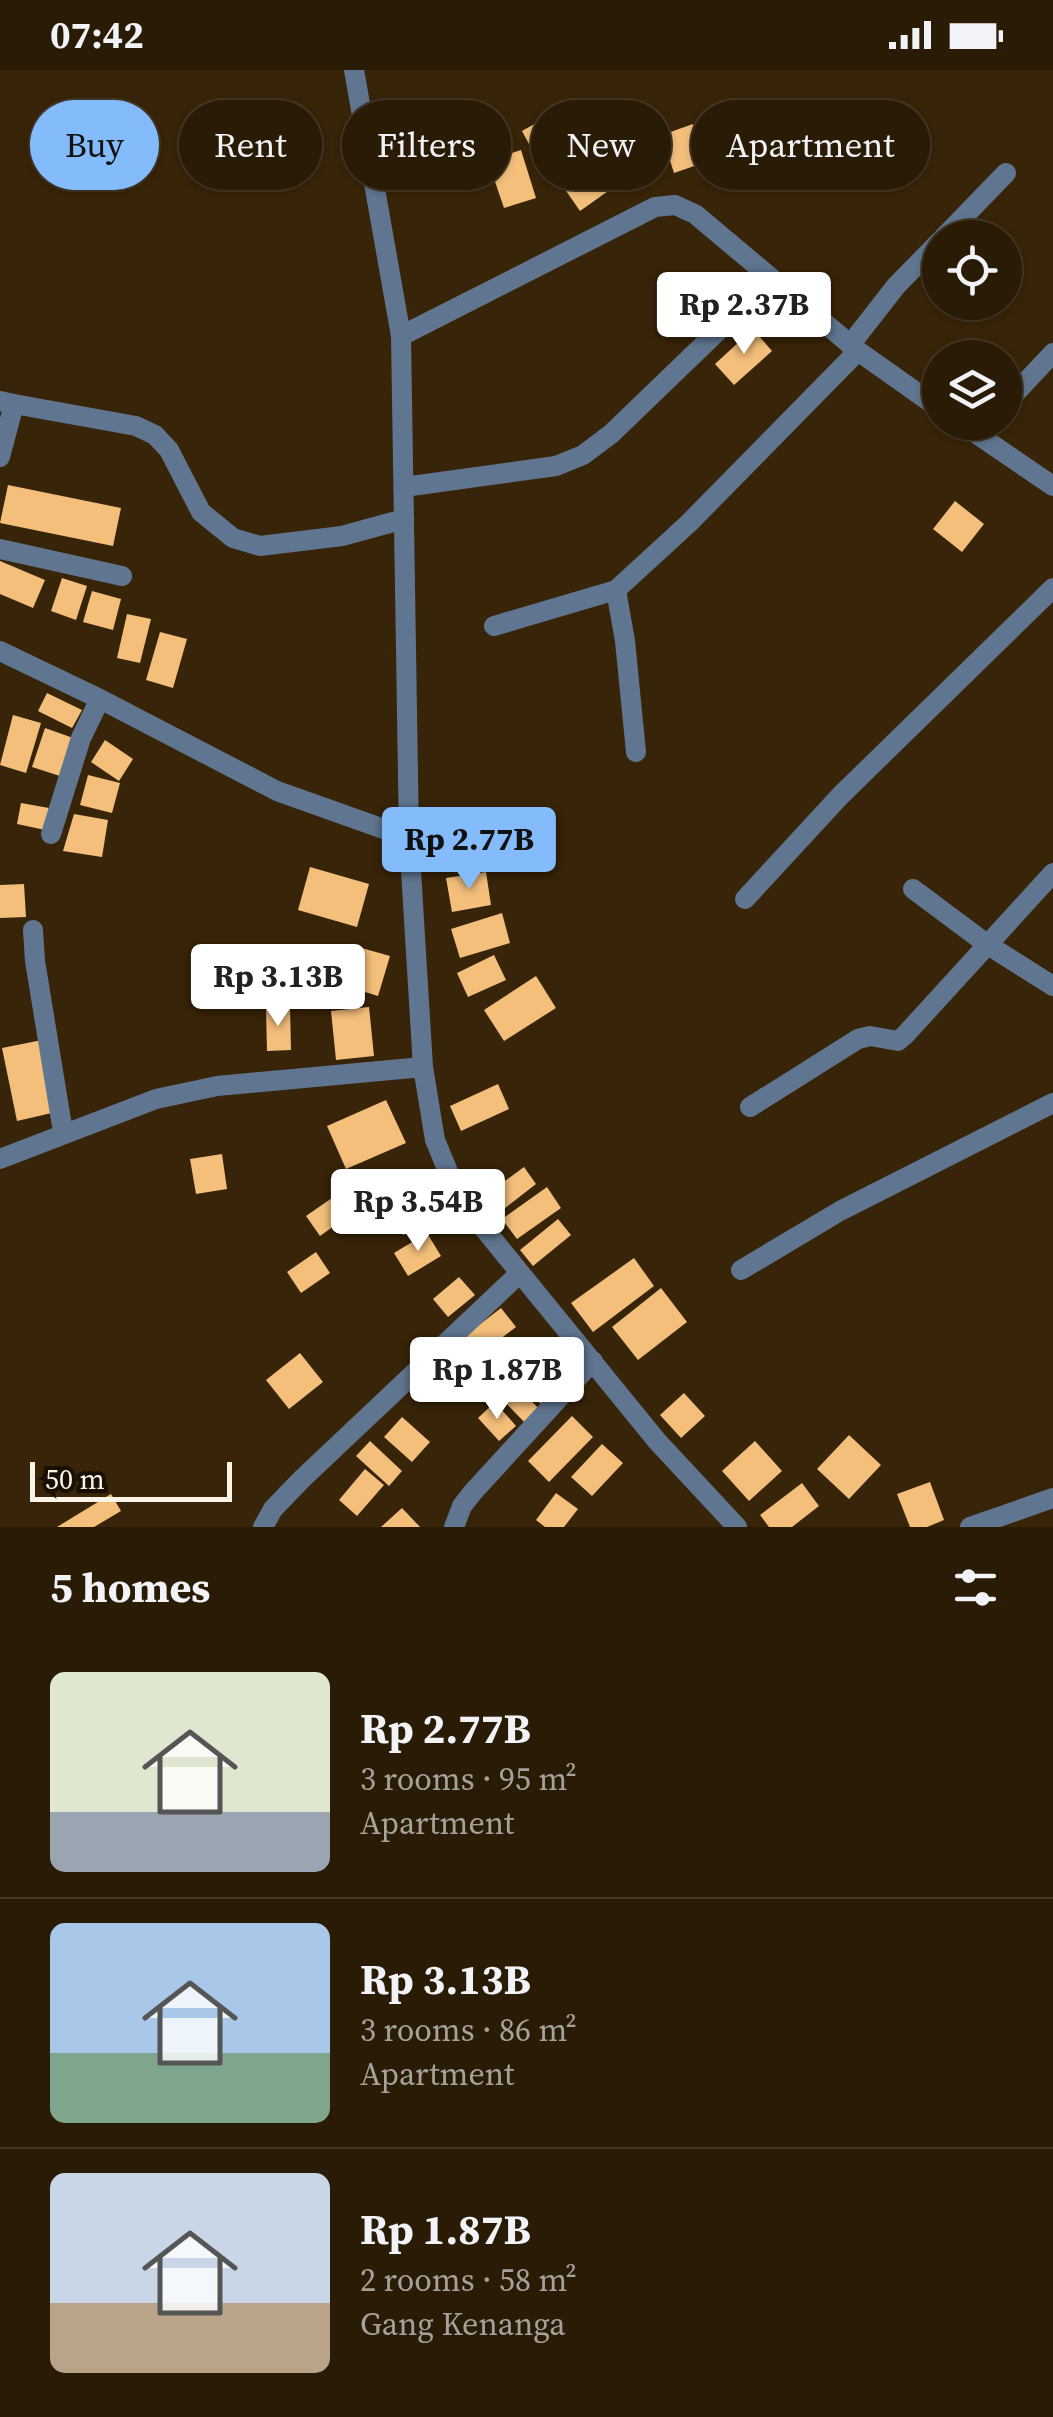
<!DOCTYPE html>
<html lang="en">
<head>
<meta charset="utf-8">
<style>
	:root { --surface:#2a1b06; --page:#362814; --text:#f1f3f6; --muted:#a5a19b; --line:#463928; --accent:#84bcfb }
	body { margin:0; font-family:"Source Serif 4",serif; background:var(--page); color:var(--text); height:100vh; display:flex; flex-direction:column; font-size:38px; white-space:nowrap }
	* { box-sizing:border-box; margin:0 }
	p { font-size:32px; color:var(--muted) }
	.icon { flex:none; width:55px; height:55px; fill:none; stroke:currentColor; stroke-width:2; stroke-linecap:round; stroke-linejoin:round }
	.map { position:relative; height:1457px; overflow:hidden }
	.side { display:flex; flex-direction:column; background:var(--surface); flex:1 }
	.side>* { flex:none }
	.hud { position:absolute; left:30px; top:30px; width:995px; height:90px; display:flex; gap:20px }
	.buttons { position:absolute; left:922px; top:150px; display:grid; gap:20px }
	.buttons a { display:grid; place-items:center; width:100px; height:100px; border-radius:50%; background:var(--surface); box-shadow:0 2px 8px #0004,0 0 0 2px var(--line); font-size:50px }
	.scale { position:absolute; left:30px; bottom:25px; width:202px; box-sizing:border-box; padding-left:10px; border:5px solid #fef3e7; border-top:0; font-size:28px; line-height:35px; white-space:nowrap; color:#fef3e7; -webkit-text-stroke:8px #181005; paint-order:stroke }
	.price { position:absolute; translate:-50% -85px; padding:0 22px; border-radius:10px; background:#fff; color:#222; font-size:32px; line-height:65px; filter:drop-shadow(0 2px 5px #0008) }
	.price::after { content:''; position:absolute; left:50%; top:60px; width:30px; height:22px; margin-left:-15px; background:inherit; clip-path:polygon(0 0,100% 0,50% 100%) }
	.price.selected { background:var(--accent); color:#111 }
	ul { padding:0; list-style:none }
	li { display:flex; align-items:center; gap:30px; height:250px; padding:0 50px }
	li+li { border-top:2px solid var(--line) }
	li span { display:grid; place-items:center; flex:none; width:280px; height:200px; border-radius:15px; color:#555 }
	li>.icon { margin-inline-start:auto }
	span .icon { width:120px; height:120px; fill:#fffc; stroke-width:1 }
	li b { font-size:42px }
	h2 { display:flex; justify-content:space-between; align-items:center; height:120px; padding:0 50px; font-size:42px }
	.chip { padding:0 35px; border-radius:45px; background:var(--surface); box-shadow:0 2px 8px #0004,0 0 0 2px var(--line); font-size:35px; line-height:90px }
	.chip.selected { background:var(--accent); color:#111 }
	.status { display:flex; justify-content:space-between; align-items:center; height:70px; padding:0 50px; background:var(--surface); direction:ltr }
	.status svg { height:28px; fill:currentColor }
	.map>svg:first-child { display:block }
	.building { fill:#f4bf7b }
	.lines { fill:none; stroke-linecap:round; stroke-linejoin:round }
	.street { stroke:#607690; stroke-width:20 }
</style>
</head>
<body>
<div class="status"><b>07:42</b><svg viewBox="0 0 49 12"><path d="M0 12V9h3v3zM5 12V6h3v6zM10 12V3h3v9zM15 12V0h3v12zM26 1h20v11H26zM47 4h2v5h-2z"/></svg></div>
<div class="map">
<svg width="1053" height="1457" viewBox="0 0 1053 1457">
	<rect width="100%" height="100%" fill="#382408"/>
	<path class="building" d="M425 39 444 69 419 85 400 56Z
		M554 43 568 69 536 87 522 61Z
		M693 54 706 92 674 103 662 65Z
		M454 72 470 94 434 120 418 98Z
		M521 80 536 128 504 138 488 91Z
		M584 80 611 119 580 141 553 102Z
		M753 259 772 281 734 315 715 294Z
		M8 415 121 438 113 476 0 453Z
		M955 431 984 454 962 482 933 459Z
		M0 491 45 510 33 538 0 524Z
		M62 508 87 516 76 550 51 541Z
		M92 521 121 529 113 560 83 552Z
		M127 544 151 549 140 593 117 588Z
		M160 562 187 569 173 618 146 610Z
		M47 623 82 640 72 658 38 641Z
		M13 645 41 653 26 703 0 695Z
		M45 658 76 669 63 707 32 697Z
		M105 670 133 689 119 711 91 692Z
		M88 705 120 713 112 743 80 735Z
		M21 733 49 738 45 760 17 754Z
		M74 744 108 750 102 787 63 781Z
		M310 797 369 814 357 857 298 840Z
		M486 802 491 835 452 842 446 808Z
		M24 814 26 847 0 848V815Z
		M502 843 510 873 460 888 451 859Z
		M351 875 390 886 378 926 339 914Z
		M494 885 506 910 468 927 457 903Z
		M536 906 556 938 504 971 484 940Z
		M290 937 291 980 267 981 266 938Z
		M369 937 374 986 336 990 331 941Z
		M42 970 56 1042 17 1051 2 978Z
		M498 1014 509 1039 461 1061 450 1036Z
		M386 1030 406 1073 346 1099 327 1056Z
		M222 1084 227 1119 196 1124 190 1089Z
		M524 1097 536 1114 496 1145 483 1127Z
		M547 1117 561 1138 517 1169 502 1149Z
		M419 1120 434 1150 403 1165 389 1135Z
		M342 1121 355 1141 320 1166 306 1146Z
		M558 1149 571 1165 533 1196 520 1180Z
		M427 1163 441 1186 408 1206 394 1183Z
		M316 1182 330 1203 301 1223 287 1202Z
		M634 1188 654 1216 593 1262 571 1233Z
		M459 1207 475 1225 448 1247 433 1229Z
		M661 1218 687 1252 638 1290 612 1257Z
		M501 1238 516 1257 475 1288 461 1269Z
		M300 1283 323 1312 289 1339 266 1310Z
		M539 1291 563 1317 543 1336 518 1311Z
		M513 1312 543 1343 528 1356 499 1326Z
		M684 1323 705 1346 681 1368 660 1345Z
		M495 1332 516 1356 499 1371 478 1348Z
		M572 1346 593 1367 549 1412 528 1391Z
		M402 1347 430 1372 412 1392 384 1367Z
		M849 1365 881 1395 849 1429 817 1399Z
		M370 1371 402 1401 389 1416 356 1386Z
		M755 1371 782 1401 749 1431 722 1401Z
		M602 1374 623 1393 592 1426 571 1407Z
		M365 1399 384 1415 357 1446 339 1430Z
		M930 1412 944 1450 927 1457H910L897 1424Z
		M802 1413 819 1436 792 1457H769L760 1445Z
		M556 1423 578 1439 564 1457H545L536 1450Z
		M111 1424 121 1441 94 1457H57Z
		M402 1438 420 1457H381Z"/>
	<g class="lines">
		<path class="street" d="M354 0 401 266 409 768 423 997 435 1070 459 1128 657 1371 737 1457
			M943 168 1006 103
			M401 266 655 137 675 135 695 144 858 281 940 339
			M850 275 896 216 940 171
			M0 331 14 334 0 387
			M14 334 136 356 155 365 169 380 201 442 233 468 260 476 342 466 404 449
			M1005 334 1053 283
			M959 352 1053 416
			M404 417 556 396 583 385 611 364 772 209
			M0 479 122 506
			M494 556 616 520
			M0 581 100 629 277 721 409 768
			M636 682 625 571 616 520 689 453 858 281
			M51 764 81 668 100 629
			M913 819 988 875 1053 916
			M745 829 841 725 1053 518
			M33 860 35 891 63 1062
			M750 1037 858 969 870 966 898 971 905 965 1053 803
			M0 1089 156 1029 217 1016 423 997
			M741 1200 840 1141 1053 1033
			M263 1457 273 1439 302 1409 520 1203
			M454 1457 462 1436 473 1422 593 1291
			M970 1457 1053 1428"/>
	</g>
</svg>
<div class="buttons">
<a><svg class="icon" aria-label="locate" viewBox="0 0 24 24"><circle cx="12" cy="12" r="6"/><path d="M12 2v4M12 18v4M2 12h4M18 12h4"/></svg></a>
<a><svg class="icon" aria-label="layers" viewBox="0 0 24 24"><path d="M12 4l9 5-9 5-9-5zM3 14l9 5 9-5"/></svg></a>
</div>
<div class="scale">50 m</div>
<b class="price" style="left:744px;top:287px">Rp 2.37B</b>
<b class="price selected" style="left:469px;top:822px">Rp 2.77B</b>
<b class="price" style="left:278px;top:959px">Rp 3.13B</b>
<b class="price" style="left:418px;top:1184px">Rp 3.54B</b>
<b class="price" style="left:497px;top:1352px">Rp 1.87B</b>
<div class="hud">
<a class="chip selected">Buy</a>
<a class="chip">Rent</a>
<a class="chip">Filters</a>
<a class="chip">New</a>
<a class="chip">Apartment</a>
</div>
</div>
<section class="side">
<h2>5 homes<svg class="icon" aria-label="filters" viewBox="0 0 24 24"><path d="M4 7h16M4 17h16"/><circle cx="9" cy="7" r="2"/><circle cx="15" cy="17" r="2"/></svg></h2>
<ul>
<li><span style="background:linear-gradient(#dfe7d0 70%,#9aa5b1 0)"><svg class="icon" aria-label="home" viewBox="0 0 24 24"><path d="M3 11l9-7 9 7M6 9v11h12V9"/></svg></span><div><b>Rp 2.77B</b><p>3 rooms · 95 m²</p><p>Apartment</p></div></li>
<li><span style="background:linear-gradient(#a9c7e8 65%,#7fa58c 0)"><svg class="icon" aria-label="home" viewBox="0 0 24 24"><path d="M3 11l9-7 9 7M6 9v11h12V9"/></svg></span><div><b>Rp 3.13B</b><p>3 rooms · 86 m²</p><p>Apartment</p></div></li>
<li><span style="background:linear-gradient(#c9d6e8 65%,#b9a48a 0)"><svg class="icon" aria-label="home" viewBox="0 0 24 24"><path d="M3 11l9-7 9 7M6 9v11h12V9"/></svg></span><div><b>Rp 1.87B</b><p>2 rooms · 58 m²</p><p>Gang Kenanga</p></div></li>
</ul>
</section>
</body>
</html>
